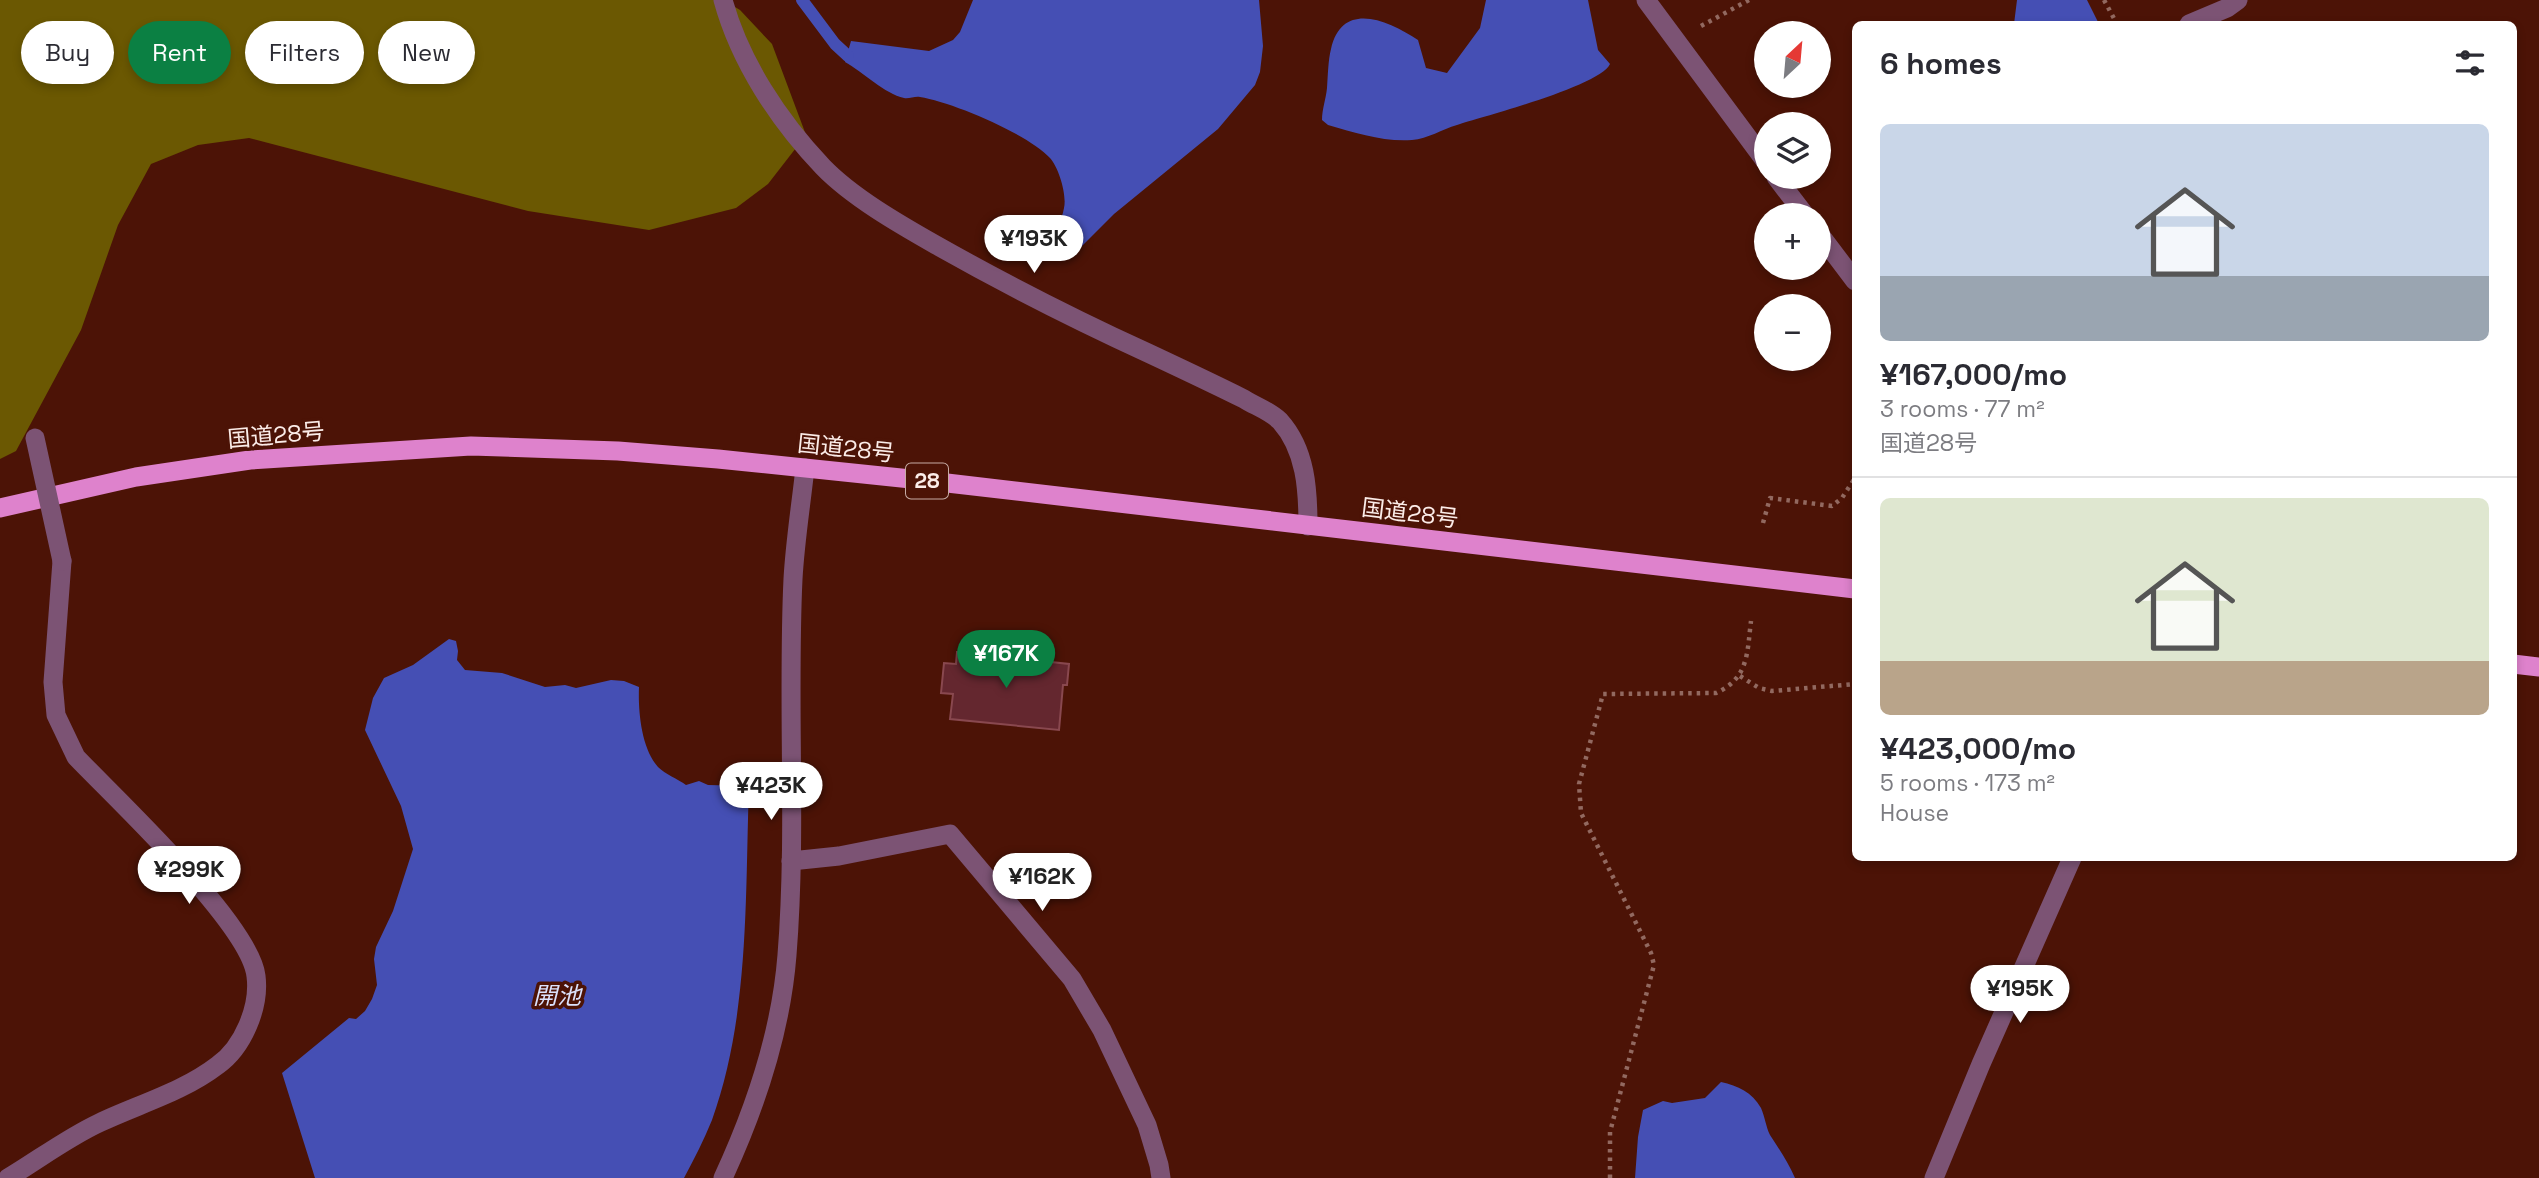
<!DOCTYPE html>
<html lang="en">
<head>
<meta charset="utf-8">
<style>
	:root { --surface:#fff; --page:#f2f2f3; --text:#2b2b33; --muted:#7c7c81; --line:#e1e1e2; --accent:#0b8043 }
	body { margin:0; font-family:"Space Grotesk","Noto Sans JP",sans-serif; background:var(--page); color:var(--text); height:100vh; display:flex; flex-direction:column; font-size:26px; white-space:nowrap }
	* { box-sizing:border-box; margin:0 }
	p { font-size:23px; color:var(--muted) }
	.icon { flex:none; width:38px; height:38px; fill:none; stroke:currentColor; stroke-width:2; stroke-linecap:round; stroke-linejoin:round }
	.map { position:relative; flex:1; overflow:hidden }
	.panel { position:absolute; left:1852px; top:21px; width:665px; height:840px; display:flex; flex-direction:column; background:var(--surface); border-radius:10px; box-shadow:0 4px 10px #0003 }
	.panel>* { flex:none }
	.guide { position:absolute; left:21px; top:21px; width:665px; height:63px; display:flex; gap:14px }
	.needle { width:46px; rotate:26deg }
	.controls { position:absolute; left:1754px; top:21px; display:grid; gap:14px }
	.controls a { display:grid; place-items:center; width:77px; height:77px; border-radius:50%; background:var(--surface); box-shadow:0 4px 10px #0003; font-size:35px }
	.price { position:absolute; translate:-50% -60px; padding:0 16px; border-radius:24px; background:#fff; color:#222; font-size:23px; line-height:46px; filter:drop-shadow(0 2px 4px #0008) }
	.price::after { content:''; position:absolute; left:50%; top:42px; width:21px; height:16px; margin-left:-10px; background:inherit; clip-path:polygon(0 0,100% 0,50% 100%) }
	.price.current { background:var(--accent); color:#fff }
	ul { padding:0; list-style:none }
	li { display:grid; align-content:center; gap:14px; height:371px; padding:0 28px }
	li+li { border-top:2px solid var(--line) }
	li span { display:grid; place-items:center; height:217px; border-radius:10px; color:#555 }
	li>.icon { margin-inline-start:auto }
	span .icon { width:126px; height:126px; fill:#fffc; stroke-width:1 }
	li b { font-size:30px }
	h2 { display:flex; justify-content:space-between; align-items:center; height:84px; padding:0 28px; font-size:30px }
	.chip { padding:0 24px; border-radius:32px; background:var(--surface); box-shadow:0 4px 10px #0003; font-size:24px; line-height:63px }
	.chip.current { background:var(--accent); color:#fff }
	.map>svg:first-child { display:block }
	.forest { fill:#6b5802 }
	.water { fill:#454fb4 }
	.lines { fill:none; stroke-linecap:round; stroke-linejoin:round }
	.stream { stroke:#454fb4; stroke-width:12 }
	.building { fill:#64272f; stroke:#89484f; stroke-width:2 }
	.path { stroke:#926960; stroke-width:4.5; stroke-dasharray:3.5 5; stroke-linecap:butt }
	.minor { stroke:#7c5374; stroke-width:19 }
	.tertiary { stroke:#7c5374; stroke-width:19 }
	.trunk { stroke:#de82cc; stroke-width:19 }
	.minor-bridge { stroke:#7c5374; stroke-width:19 }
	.labels { text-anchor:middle; stroke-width:7; stroke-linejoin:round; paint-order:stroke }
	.shield { fill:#4c1306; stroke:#c6aba4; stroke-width:2 }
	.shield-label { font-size:21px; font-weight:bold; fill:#fbece8 }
	.street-label { font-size:23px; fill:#fbece8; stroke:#4c1306 }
	.water-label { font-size:24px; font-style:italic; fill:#dbe2fd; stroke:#4c1306 }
</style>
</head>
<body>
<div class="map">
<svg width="2539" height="1178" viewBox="0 0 2539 1178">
	<rect width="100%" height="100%" fill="#4c1306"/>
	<path class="forest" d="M0 0H723L740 10 772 44 806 135 768 184 736 208 649 230 528 211 249 138 198 145 151 164 118 225 81 330 16 451 0 459Z"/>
	<path class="water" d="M973 0H1259L1263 46 1260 72 1255 85 1218 129 1114 214 1070 258 1051 255 1047 248C1052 236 1062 221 1064 208 1067 195 1059 168 1050 158 1028 134 952 102 920 97 915 96 909 99 904 98 885 94 863 72 845 62L851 41 929 51 953 40 960 32Z
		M1486 0H1588L1598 50 1610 64C1600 86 1485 116 1457 125 1442 129 1428 139 1412 140 1383 142 1356 133 1328 125L1322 120C1322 109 1326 99 1327 88 1328 75 1328 61 1331 49 1342 0 1388 20 1418 40L1426 68 1447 73 1480 28Z
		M2017 0H2087L2099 24H2014Z
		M449 639 456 641 458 651 457 660 465 670 502 673 545 687 565 685 576 688 611 680 624 681 639 687C638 710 641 748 658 767 665 774 678 779 686 785L699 781 708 785 749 786C745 896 750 1014 712 1120 704 1140 694 1159 684 1178H315L282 1073 349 1018 356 1019 365 1011 372 999 377 985 374 959 376 947 393 911 413 849 401 806 365 730 373 698 384 678 413 665Z
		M1721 1082C1738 1086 1752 1092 1761 1108 1765 1117 1766 1127 1770 1135 1779 1149 1788 1162 1795 1178H1635L1638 1137 1643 1110 1663 1101 1672 1103 1705 1098Z"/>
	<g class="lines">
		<path class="stream" d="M802 0 835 44 848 56"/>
	</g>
	<path class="building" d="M957 652 1069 664 1067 685H1063L1059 730 950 719 953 694 941 693 944 663 956 664Z"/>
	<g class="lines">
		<path class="path" d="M2104 0 2117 24
			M1701 26 1749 0
			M1763 523 1770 498 1832 506 1842 498 1855 478
			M1740 676 1759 688 1772 691 1855 684
			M1610 1178V1132L1654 965 1651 953 1581 813 1579 784 1603 694 1716 693C1749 678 1747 653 1751 621"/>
		<path class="minor" d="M1646 0 1766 162
			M2189 24 2227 8 2238 0
			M1776 177 1805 215
			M1818 232 1855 281
			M791 861 839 856 950 834 1072 979 1102 1030 1147 1125 1159 1165 1161 1178
			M8 1178C38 1160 67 1138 99 1123 139 1104 183 1092 218 1065 243 1047 260 1007 256 976 250 924 116 799 76 757L56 715 53 682 62 561
			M1934 1178 1981 1064 2072 858"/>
		<path class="tertiary" d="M723 0C740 62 779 121 823 167 852 197 899 224 936 245 1005 284 1076 320 1148 353 1180 368 1212 383 1244 399 1255 406 1270 411 1280 421 1306 450 1308 490 1308 526
			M723 1178C755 1109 781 1032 787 955 797 830 787 704 793 579 795 542 801 505 805 468"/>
		<path class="trunk" d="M0 508 136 477 250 460 471 446 618 451 718 459 930 481 1855 589
			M2513 664 2539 667"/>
		<path class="minor-bridge" d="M35 438 62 561"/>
	</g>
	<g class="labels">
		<rect class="shield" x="906" y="463.5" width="42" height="35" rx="5"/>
		<g class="shield-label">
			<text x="927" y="488">28</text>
		</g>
		<g class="street-label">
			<text transform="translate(276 435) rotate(-5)" y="8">国道28号</text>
			<text transform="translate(846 448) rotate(6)" y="8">国道28号</text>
			<text transform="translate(1410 513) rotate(7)" y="8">国道28号</text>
		</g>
		<g class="water-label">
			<text x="557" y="1004">開池</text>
		</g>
	</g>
</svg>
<div class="controls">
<a><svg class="needle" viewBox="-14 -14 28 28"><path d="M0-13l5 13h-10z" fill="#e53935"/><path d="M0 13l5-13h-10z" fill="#7c7c81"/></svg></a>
<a><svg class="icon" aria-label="layers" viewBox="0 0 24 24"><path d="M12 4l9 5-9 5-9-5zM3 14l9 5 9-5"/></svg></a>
<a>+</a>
<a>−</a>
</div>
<b class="price" style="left:1034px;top:275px">¥193K</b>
<b class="price current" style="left:1006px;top:690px">¥167K</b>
<b class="price" style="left:771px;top:822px">¥423K</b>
<b class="price" style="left:189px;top:906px">¥299K</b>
<b class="price" style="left:1042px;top:913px">¥162K</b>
<b class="price" style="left:2020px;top:1025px">¥195K</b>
<div class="guide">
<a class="chip">Buy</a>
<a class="chip current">Rent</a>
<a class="chip">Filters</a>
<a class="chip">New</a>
</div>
<section class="panel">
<h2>6 homes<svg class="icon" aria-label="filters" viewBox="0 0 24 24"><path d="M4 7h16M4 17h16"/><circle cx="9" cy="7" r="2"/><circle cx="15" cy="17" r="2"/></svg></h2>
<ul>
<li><span style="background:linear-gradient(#c9d6e8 70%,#9aa5b1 0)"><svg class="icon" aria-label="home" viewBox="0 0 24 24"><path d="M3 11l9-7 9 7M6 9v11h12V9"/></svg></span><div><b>¥167,000/mo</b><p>3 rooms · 77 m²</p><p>国道28号</p></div></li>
<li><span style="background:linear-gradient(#dfe7d0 75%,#b9a48a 0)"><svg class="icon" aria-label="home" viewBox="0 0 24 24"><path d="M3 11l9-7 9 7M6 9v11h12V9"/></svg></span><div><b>¥423,000/mo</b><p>5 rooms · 173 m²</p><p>House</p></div></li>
</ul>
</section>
</div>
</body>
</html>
